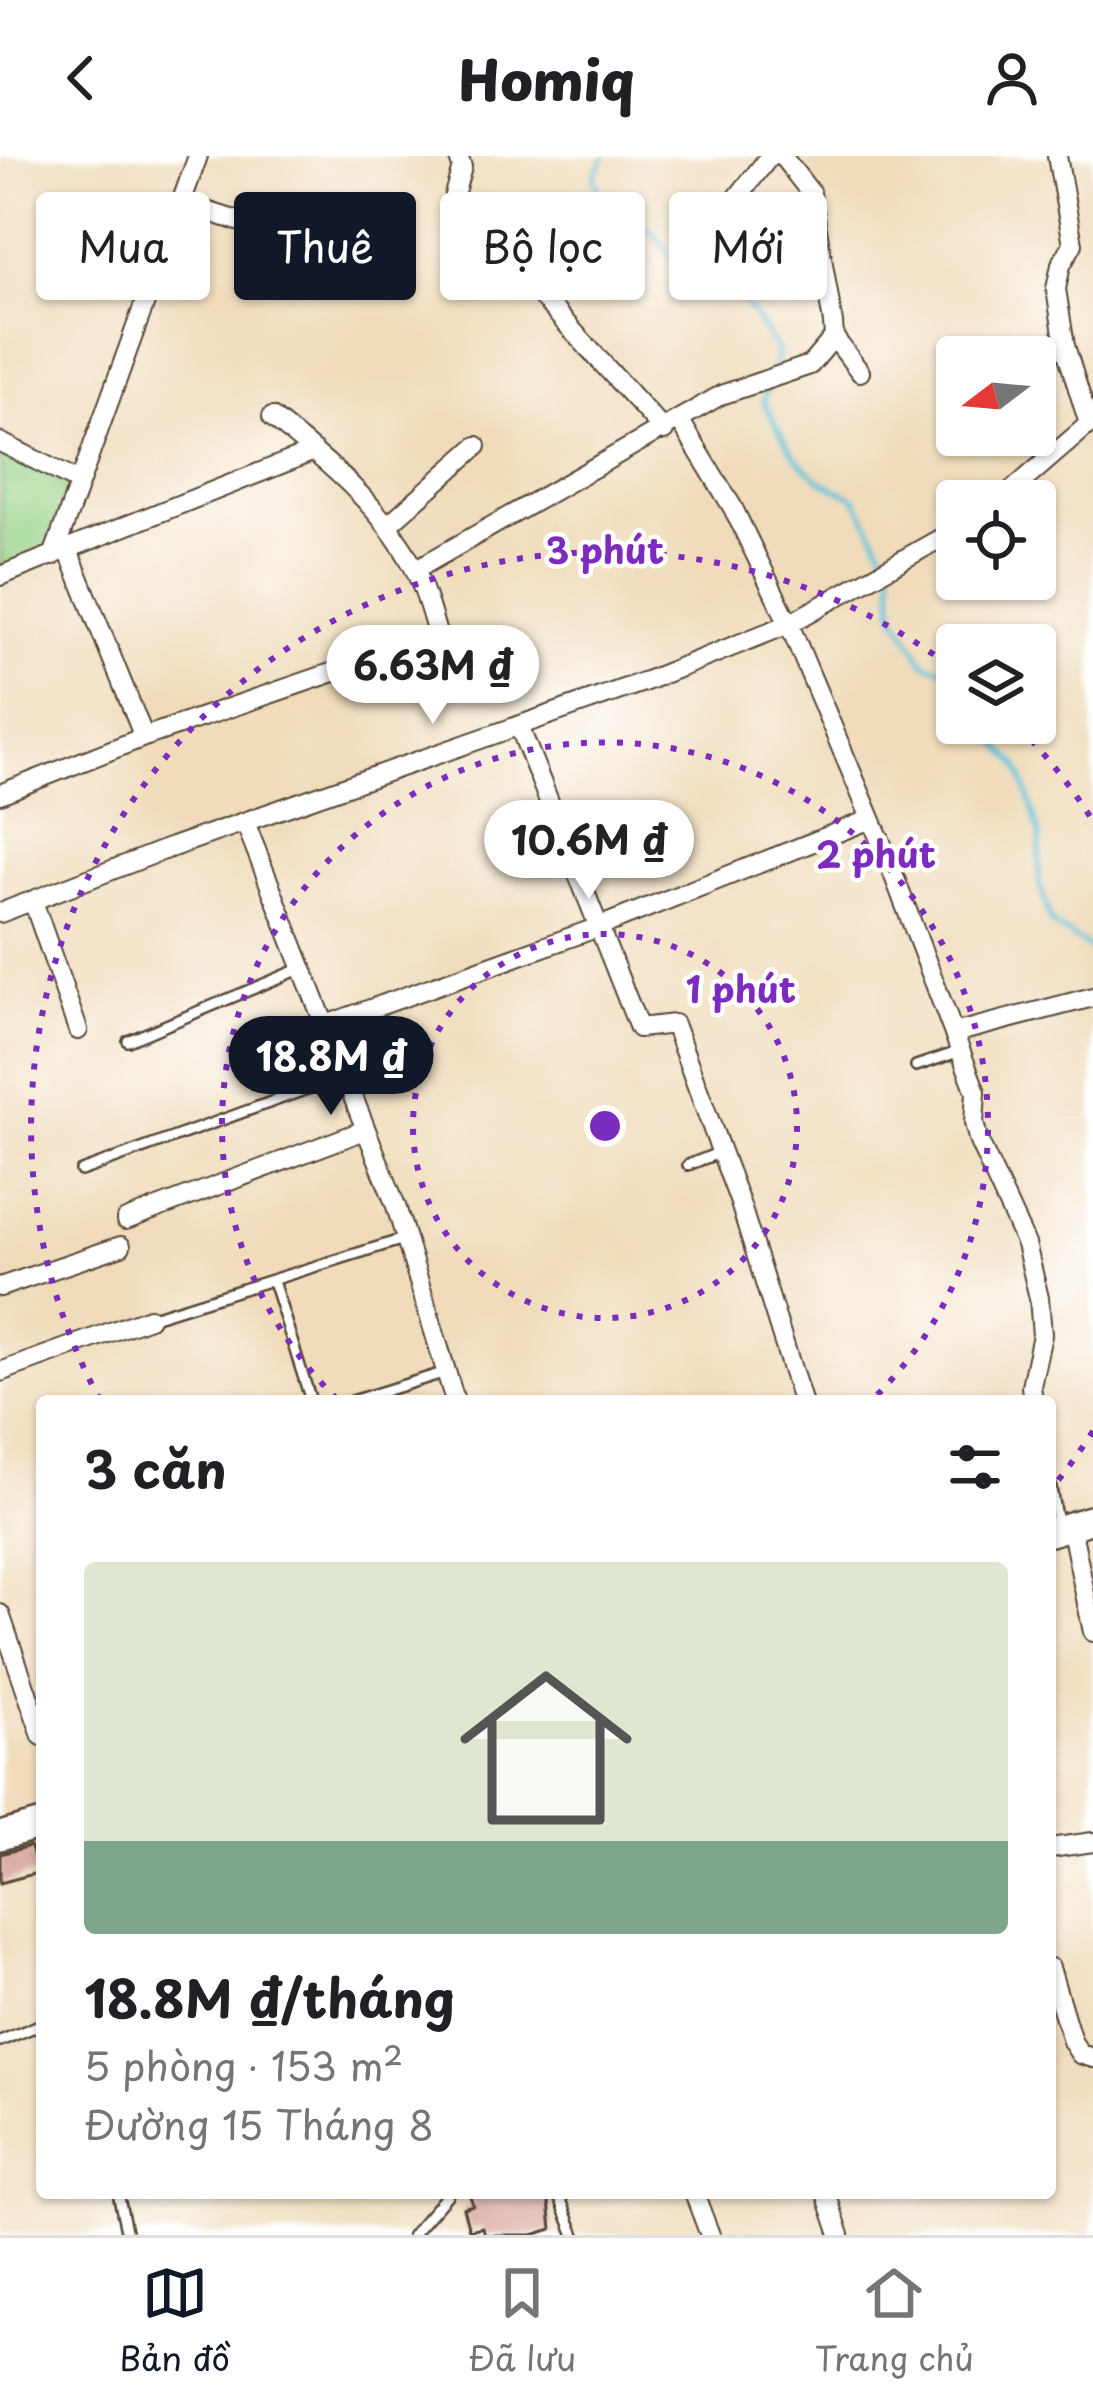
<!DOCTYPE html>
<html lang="vi">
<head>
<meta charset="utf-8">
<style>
	:root { --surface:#fff; --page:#f2f2f2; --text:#202124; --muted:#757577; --line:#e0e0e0; --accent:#111827 }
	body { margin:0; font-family:"Playpen Sans",sans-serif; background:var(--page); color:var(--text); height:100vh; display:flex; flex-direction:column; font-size:45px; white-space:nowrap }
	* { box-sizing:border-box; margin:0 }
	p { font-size:39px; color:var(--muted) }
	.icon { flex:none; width:66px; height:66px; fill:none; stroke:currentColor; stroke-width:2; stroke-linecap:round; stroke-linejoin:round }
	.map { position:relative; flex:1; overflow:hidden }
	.drawer { position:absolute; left:36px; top:1239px; width:1020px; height:804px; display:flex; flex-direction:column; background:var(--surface); border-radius:12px; box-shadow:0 3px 9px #0004 }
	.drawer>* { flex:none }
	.banner { position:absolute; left:36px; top:36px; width:1023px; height:108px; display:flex; gap:24px }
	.needle { width:78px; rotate:254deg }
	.fabs { position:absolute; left:936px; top:180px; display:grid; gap:24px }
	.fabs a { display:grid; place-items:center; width:120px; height:120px; border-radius:12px; background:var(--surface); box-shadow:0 3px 9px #0004; font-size:60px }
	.price { position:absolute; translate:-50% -102px; padding:0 27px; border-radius:42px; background:#fff; color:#222; font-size:39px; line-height:78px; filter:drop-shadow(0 3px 6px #0008) }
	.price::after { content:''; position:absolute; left:50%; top:72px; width:36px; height:27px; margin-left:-18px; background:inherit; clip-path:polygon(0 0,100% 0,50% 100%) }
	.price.selected { background:var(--accent); color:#fff }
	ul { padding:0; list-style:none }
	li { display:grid; align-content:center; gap:24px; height:636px; padding:0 48px }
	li+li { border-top:3px solid var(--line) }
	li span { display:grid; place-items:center; height:372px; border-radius:12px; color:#555 }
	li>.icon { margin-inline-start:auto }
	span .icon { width:216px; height:216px; fill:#fffc; stroke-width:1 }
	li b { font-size:51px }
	h2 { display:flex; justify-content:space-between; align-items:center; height:144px; padding:0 48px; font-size:51px }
	.pill { padding:0 42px; border-radius:12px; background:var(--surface); box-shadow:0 3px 9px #0004; font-size:42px; line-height:108px }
	.pill.selected { background:var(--accent); color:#fff }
	header { display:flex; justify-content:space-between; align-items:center; height:156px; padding:0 48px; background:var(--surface); font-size:54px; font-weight:800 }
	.menu { display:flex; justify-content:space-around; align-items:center; height:168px; border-top:3px solid var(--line); background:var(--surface); font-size:33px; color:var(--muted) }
	.menu a { display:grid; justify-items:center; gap:6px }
	.menu .selected { color:var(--accent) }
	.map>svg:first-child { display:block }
	.green { fill:#95d084; stroke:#687d51; stroke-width:3 }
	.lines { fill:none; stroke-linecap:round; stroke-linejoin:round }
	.stream { stroke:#5ec4db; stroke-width:4.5 }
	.building { fill:#d4a097 }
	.lane-casing { stroke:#564536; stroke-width:14 }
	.street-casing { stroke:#564536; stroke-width:22 }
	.secondary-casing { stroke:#564536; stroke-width:32 }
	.lane { stroke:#fff; stroke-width:9 }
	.street { stroke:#fff; stroke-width:18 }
	.secondary { stroke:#fff; stroke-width:27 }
	.ring { fill:none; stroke:#7b2cbf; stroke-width:6; stroke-dasharray:6 12 }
	.centre { fill:#7b2cbf; stroke:#fff; stroke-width:6 }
	.ring-label { font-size:36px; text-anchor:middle; font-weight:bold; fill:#7b2cbf; stroke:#fff; stroke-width:9; stroke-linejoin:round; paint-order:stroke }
</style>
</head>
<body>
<header><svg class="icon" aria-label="back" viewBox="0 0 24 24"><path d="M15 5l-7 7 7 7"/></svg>Homiq<svg class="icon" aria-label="person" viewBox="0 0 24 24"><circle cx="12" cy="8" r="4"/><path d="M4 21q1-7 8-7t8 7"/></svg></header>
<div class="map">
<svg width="1093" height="2079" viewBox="0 0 1093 2079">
	<rect width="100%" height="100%" fill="#fff"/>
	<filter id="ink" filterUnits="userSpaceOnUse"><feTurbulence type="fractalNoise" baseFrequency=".00833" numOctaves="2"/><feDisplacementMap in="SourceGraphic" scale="24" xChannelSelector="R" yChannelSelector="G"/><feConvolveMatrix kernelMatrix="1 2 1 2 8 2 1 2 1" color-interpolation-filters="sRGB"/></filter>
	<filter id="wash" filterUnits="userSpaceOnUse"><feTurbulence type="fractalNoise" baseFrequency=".004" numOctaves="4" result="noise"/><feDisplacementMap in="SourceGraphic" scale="48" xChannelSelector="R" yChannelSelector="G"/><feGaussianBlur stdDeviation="2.7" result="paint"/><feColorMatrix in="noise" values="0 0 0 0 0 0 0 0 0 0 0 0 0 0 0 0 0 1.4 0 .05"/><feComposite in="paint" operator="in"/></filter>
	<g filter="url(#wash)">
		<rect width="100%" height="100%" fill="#f0dcbb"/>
		<path class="green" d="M0 293 70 328 48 396 0 413Z"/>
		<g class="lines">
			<path class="stream" d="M605 0 594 20 605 54 652 75 685 119 742 142 778 196 773 215
				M767 232 763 245C790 295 800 320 855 342L888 403
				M892 414 894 456 925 508 957 516
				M977 567 1019 610 1040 678 1039 726 1052 768 1093 794"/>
		</g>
		<g id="blocks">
			<path class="building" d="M30 1690 41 1716 0 1727V1698Z
				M469 2037H548L552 2073 533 2079H484L482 2071 469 2074 463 2052 473 2049Z"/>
		</g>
	</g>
	<g filter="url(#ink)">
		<use href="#blocks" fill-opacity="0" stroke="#564536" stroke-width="3"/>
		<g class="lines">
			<defs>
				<path id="lane" d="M128 885 300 813
					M916 910 961 895
					M688 1009 721 996
					M81 1015 343 920
					M273 1125 311 1245
					M149 1162 407 1082
					M352 1245 446 1216
					M1050 1326 1057 1368
					M36 1676 42 1700
					M0 1885 42 1868
					M118 2037 127 2079
					M558 2037 575 2079
					M412 2079 448 2038"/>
				<path id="street" d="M458 0 462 11 454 39 462 53 664 275
					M181 47 367 106
					M719 76 736 43 770 0
					M834 181 860 216
					M272 261C324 303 381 349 413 410 431 445 438 489 452 526
					M680 265 733 352 789 468 883 691 976 936 974 967 979 986 1026 1088 1039 1142 1042 1179 1031 1230 1033 1245
					M0 286 77 325
					M1000 345 1089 268 1065 190 1056 133 1061 109 1073 88 1057 0
					M388 369 477 290
					M68 394 144 581
					M53 400 198 0
					M415 414 721 239 810 209 834 181 833 167 811 37 782 0
					M0 420 314 295
					M519 570 639 872 674 868 740 1047 802 1245
					M0 638 144 581 436 481
					M245 666 396 1050 455 1245
					M33 745 78 874
					M0 757 164 694 646 525 789 468 957 373
					M323 870 596 772 871 663
					M954 877 1093 841
					M126 1064 365 974
					M0 1131 121 1090
					M0 1216 149 1162
					M1071 1370 1093 1476
					M0 1458 42 1580
					M1050 1692 1093 1686
					M1050 1812 1072 1885 1080 1898 1093 1902
					M694 2037 710 2079
					M826 2037 840 2079"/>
				<path id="secondary" d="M1050 1376 1093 1363
					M0 1680 42 1668"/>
			</defs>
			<use href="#lane" class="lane-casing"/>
			<use href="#street" class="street-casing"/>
			<use href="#secondary" class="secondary-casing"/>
			<use href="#lane" class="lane"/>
			<use href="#street" class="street"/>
			<use href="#secondary" class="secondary"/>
		</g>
	</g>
	<g class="ring">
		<circle cx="605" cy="970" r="192"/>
		<path d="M337 1243A383 383 0 1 1 873 1243"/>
		<path d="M1093 1275A575 575 0 0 1 1052 1332M100 1244A575 575 0 0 1 955 514M1019 571A575 575 0 0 1 1093 665"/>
	</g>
	<circle cx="605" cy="970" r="18" class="centre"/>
	<g class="ring-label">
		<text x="605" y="408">3 phút</text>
		<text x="876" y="712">2 phút</text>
		<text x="741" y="847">1 phút</text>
	</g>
</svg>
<div class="fabs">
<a><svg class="needle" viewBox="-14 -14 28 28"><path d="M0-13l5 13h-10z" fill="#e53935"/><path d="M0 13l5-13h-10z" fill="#757577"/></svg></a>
<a><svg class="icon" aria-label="locate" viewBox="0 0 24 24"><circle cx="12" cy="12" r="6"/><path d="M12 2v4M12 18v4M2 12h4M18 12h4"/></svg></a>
<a><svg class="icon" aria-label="layers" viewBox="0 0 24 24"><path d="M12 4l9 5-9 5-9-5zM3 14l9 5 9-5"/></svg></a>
</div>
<b class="price" style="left:433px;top:571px">6.63M ₫</b>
<b class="price" style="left:589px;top:746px">10.6M ₫</b>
<b class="price selected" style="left:331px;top:962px">18.8M ₫</b>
<div class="banner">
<a class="pill">Mua</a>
<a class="pill selected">Thuê</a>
<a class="pill">Bộ lọc</a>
<a class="pill">Mới</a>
</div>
<section class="drawer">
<h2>3 căn<svg class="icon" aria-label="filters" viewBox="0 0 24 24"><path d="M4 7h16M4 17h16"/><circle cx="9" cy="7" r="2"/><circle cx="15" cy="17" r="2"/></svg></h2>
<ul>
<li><span style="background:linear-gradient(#dfe7d0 75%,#7fa58c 0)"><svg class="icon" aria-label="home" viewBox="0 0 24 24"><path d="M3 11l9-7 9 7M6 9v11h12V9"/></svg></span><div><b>18.8M ₫/tháng</b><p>5 phòng · 153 m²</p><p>Đường 15 Tháng 8</p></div></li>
</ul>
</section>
</div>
<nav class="menu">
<a class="selected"><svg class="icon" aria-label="map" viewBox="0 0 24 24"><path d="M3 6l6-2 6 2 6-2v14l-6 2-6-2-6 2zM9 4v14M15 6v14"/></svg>Bản đồ</a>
<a><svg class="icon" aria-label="saved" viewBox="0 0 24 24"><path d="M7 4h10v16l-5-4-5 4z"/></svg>Đã lưu</a>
<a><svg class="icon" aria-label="home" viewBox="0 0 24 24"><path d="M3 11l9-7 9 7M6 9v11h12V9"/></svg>Trang chủ</a>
</nav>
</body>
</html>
